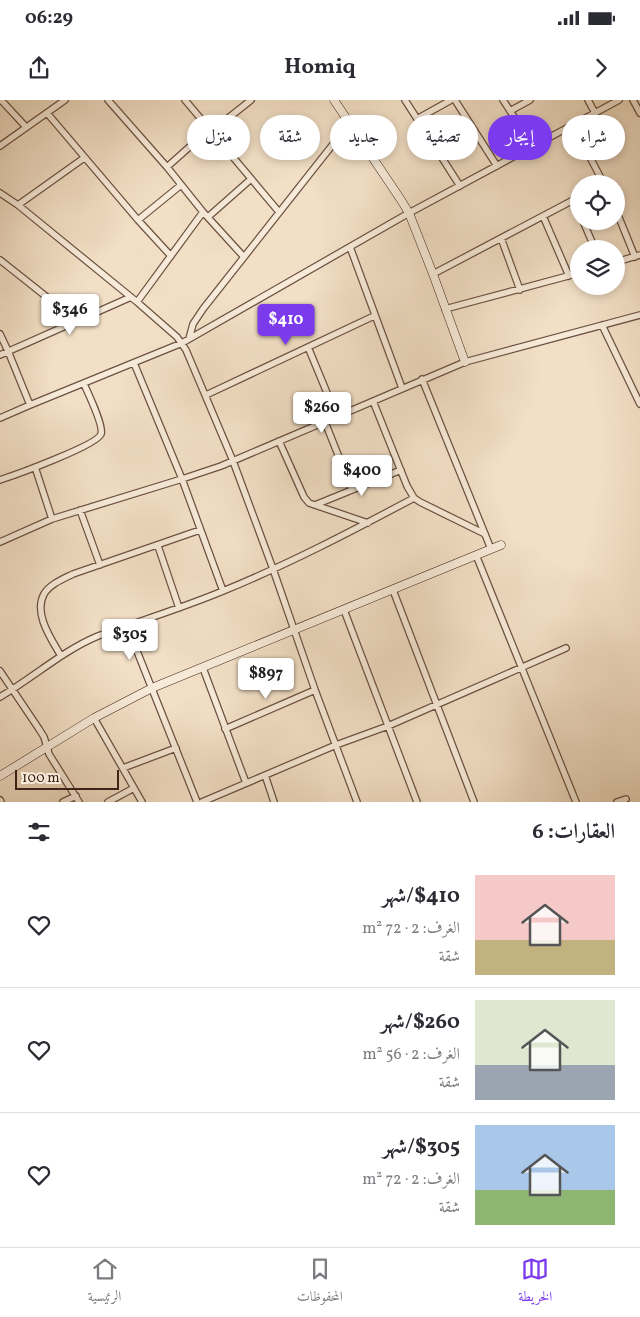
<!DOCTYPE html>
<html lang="ar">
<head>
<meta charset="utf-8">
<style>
	:root { --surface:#fff; --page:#f7f7f7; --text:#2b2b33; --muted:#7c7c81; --line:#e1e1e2; --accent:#7c3aed }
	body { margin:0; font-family:Vollkorn,Amiri,serif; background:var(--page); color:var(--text); direction:rtl; height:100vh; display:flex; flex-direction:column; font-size:19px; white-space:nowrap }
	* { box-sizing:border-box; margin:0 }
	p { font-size:16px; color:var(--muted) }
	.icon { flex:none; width:28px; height:28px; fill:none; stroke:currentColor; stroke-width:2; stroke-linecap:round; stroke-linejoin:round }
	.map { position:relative; height:702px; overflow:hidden; direction:ltr }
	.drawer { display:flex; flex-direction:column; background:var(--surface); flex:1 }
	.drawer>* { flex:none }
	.top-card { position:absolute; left:15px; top:15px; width:610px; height:45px; direction:rtl; display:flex; gap:10px }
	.tools { position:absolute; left:570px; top:75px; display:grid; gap:10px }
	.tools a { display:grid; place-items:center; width:55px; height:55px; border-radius:50%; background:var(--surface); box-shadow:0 2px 8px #0003; font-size:25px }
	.scale { position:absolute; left:15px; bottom:12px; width:104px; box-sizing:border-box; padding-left:5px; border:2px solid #402317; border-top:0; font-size:14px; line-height:18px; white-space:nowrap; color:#402317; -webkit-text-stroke:4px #f7ead9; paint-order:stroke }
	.price { position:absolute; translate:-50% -42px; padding:0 11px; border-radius:5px; background:#fff; color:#222; font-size:16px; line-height:32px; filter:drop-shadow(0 1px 2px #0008) }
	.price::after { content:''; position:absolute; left:50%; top:30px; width:15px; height:11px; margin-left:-8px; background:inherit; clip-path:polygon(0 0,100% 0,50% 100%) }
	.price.current { background:var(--accent); color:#fff }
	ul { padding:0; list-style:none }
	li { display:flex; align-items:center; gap:15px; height:125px; padding:0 25px }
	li+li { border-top:1px solid var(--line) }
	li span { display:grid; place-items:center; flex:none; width:140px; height:100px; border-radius:0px; color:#555 }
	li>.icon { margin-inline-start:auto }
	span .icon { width:60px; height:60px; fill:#fffc; stroke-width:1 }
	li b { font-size:21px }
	h2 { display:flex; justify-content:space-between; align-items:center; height:60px; padding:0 25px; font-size:21px }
	.tag { padding:0 18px; border-radius:22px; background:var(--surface); box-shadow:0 2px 8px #0003; font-size:18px; line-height:45px }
	.tag.current { background:var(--accent); color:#fff }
	.status { display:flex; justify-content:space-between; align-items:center; height:35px; padding:0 25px; background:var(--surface); direction:ltr }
	.status svg { height:14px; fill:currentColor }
	header { display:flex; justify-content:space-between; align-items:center; height:65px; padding:0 25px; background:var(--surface); font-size:22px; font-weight:700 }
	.tab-bar { display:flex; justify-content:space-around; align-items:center; height:70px; border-top:1px solid var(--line); background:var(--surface); font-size:14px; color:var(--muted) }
	.tab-bar a { display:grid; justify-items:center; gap:2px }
	.tab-bar .current { color:var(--accent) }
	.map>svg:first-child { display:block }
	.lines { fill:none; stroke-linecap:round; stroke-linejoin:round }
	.street-casing { stroke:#6c5242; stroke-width:8 }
	.secondary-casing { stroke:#402317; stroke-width:9 }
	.street { stroke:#f7ead9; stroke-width:5.5 }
	.secondary { stroke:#f7ead9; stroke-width:8 }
</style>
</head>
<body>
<div class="status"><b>06:29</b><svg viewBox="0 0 49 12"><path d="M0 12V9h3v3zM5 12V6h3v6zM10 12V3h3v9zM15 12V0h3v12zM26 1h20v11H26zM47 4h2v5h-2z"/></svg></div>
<header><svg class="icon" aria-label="forward" viewBox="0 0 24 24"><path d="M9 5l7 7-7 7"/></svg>Homiq<svg class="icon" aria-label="share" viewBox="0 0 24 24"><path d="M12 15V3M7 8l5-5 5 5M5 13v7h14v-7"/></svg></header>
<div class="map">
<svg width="640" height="702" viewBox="0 0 640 702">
	<rect width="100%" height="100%" fill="#f2dfc5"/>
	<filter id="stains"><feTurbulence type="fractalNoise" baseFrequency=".004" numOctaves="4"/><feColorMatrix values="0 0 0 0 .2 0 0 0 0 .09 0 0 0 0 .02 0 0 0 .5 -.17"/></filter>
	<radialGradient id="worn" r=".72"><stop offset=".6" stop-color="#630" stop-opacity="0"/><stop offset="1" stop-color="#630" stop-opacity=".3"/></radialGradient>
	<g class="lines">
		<defs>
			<path id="street" d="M1 0 26 27
				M108 0 167 67 203 112 244 157
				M185 0 279 112
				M405 0 460 86
				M455 0 497 66
				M503 0 533 46
				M588 0 595 13
				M633 0 640 13
				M510 11 530 0
				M47 13 138 120 171 156
				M417 19 451 0
				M573 25 604 84
				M0 46 65 0
				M167 67 204 34 222 23 251 0
				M0 93 18 105 137 202 177 237 186 250 233 361 273 469 315 590 357 702
				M574 100 579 111
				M18 105 84 58
				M616 110 635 157
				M543 116 569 176
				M208 117 251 79
				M138 120 181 85
				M583 121 595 149
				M501 138 520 190
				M350 147 402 288
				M0 160 77 221
				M616 162 640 155
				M433 174 579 97
				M137 202 203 112
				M445 209 579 173
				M602 225 640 304
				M0 234 8 251 30 305
				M189 239 193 224 203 209 349 24
				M308 247 337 317
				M0 255 131 197
				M134 263 182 379 223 491
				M422 279 491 449
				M206 295 374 216
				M373 301 407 386 414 398 420 402 485 434
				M0 318 30 305 182 243 409 113 619 0
				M325 322 352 390
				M279 341 304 397 309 403 368 423
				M35 367 52 419
				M0 380C15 375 98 345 101 334 104 326 88 293 84 284
				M315 405 401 370
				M80 410 100 465
				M0 442 52 419 182 379 221 366 465 262 640 215
				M158 446 179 508
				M476 455 576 702
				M393 490 474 702
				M344 510 417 702
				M127 526 197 702
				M61 556C52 540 33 514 44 494 50 484 63 479 73 474L200 430
				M203 568 246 683
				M0 571 39 629 44 637 49 654 79 702
				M0 597C33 578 62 551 98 536 140 521 182 508 223 491 289 464 352 431 414 398
				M94 618 142 702
				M225 629 315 590
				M123 668 176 648
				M265 675 274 702
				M0 700 1 702
				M63 702 76 696
				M108 702 134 688
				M202 702 336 645 388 626 566 548
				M617 702 626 699"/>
			<path id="secondary" d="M334 0 401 100 409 113 433 174 465 262
				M0 676 94 618 152 588 501 445"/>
		</defs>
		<use href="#street" class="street-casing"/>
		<use href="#secondary" class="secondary-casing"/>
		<use href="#street" class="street"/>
		<use href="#secondary" class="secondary"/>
	</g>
	<rect width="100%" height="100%" filter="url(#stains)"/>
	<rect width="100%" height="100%" fill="url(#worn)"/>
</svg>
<div class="tools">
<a><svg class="icon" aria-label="locate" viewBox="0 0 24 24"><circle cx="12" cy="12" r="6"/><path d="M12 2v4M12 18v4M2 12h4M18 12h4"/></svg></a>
<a><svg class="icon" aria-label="layers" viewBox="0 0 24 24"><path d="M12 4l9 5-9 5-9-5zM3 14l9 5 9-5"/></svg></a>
</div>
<div class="scale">100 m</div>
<b class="price" style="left:70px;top:236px">$346</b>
<b class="price current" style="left:286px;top:246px">$410</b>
<b class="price" style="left:322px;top:334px">$260</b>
<b class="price" style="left:362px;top:397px">$400</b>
<b class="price" style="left:130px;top:561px">$305</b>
<b class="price" style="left:266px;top:600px">$897</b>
<div class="top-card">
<a class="tag">شراء</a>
<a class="tag current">إيجار</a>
<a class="tag">تصفية</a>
<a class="tag">جديد</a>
<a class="tag">شقة</a>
<a class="tag">منزل</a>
</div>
</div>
<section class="drawer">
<h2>العقارات: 6<svg class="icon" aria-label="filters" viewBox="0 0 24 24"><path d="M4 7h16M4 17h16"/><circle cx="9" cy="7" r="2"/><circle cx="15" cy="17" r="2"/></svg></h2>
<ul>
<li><span style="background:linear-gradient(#f6c9c9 65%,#c2b280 0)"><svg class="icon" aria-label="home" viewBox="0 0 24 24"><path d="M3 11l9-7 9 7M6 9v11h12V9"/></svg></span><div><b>$410/شهر</b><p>الغرف: 2 · 72 m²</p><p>شقة</p></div><svg class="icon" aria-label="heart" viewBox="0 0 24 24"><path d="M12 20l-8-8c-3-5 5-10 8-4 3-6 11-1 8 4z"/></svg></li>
<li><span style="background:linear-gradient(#dfe7d0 65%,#9aa5b1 0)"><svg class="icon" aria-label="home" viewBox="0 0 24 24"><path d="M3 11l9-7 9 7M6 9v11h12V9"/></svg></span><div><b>$260/شهر</b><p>الغرف: 2 · 56 m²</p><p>شقة</p></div><svg class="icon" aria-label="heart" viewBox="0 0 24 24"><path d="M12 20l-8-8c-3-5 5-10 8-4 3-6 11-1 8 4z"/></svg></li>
<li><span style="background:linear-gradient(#a9c7e8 65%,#8fb573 0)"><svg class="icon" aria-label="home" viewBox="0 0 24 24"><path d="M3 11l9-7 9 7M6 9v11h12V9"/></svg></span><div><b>$305/شهر</b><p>الغرف: 2 · 72 m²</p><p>شقة</p></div><svg class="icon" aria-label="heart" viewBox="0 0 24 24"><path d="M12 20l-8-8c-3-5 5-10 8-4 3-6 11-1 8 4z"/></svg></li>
</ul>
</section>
<nav class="tab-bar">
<a class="current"><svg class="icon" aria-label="map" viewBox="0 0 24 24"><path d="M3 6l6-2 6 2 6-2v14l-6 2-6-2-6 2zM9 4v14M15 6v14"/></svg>الخريطة</a>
<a><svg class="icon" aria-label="saved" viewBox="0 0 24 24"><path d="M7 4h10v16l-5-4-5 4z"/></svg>المحفوظات</a>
<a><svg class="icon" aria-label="home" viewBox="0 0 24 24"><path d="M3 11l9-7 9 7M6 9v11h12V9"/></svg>الرئيسية</a>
</nav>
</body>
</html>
